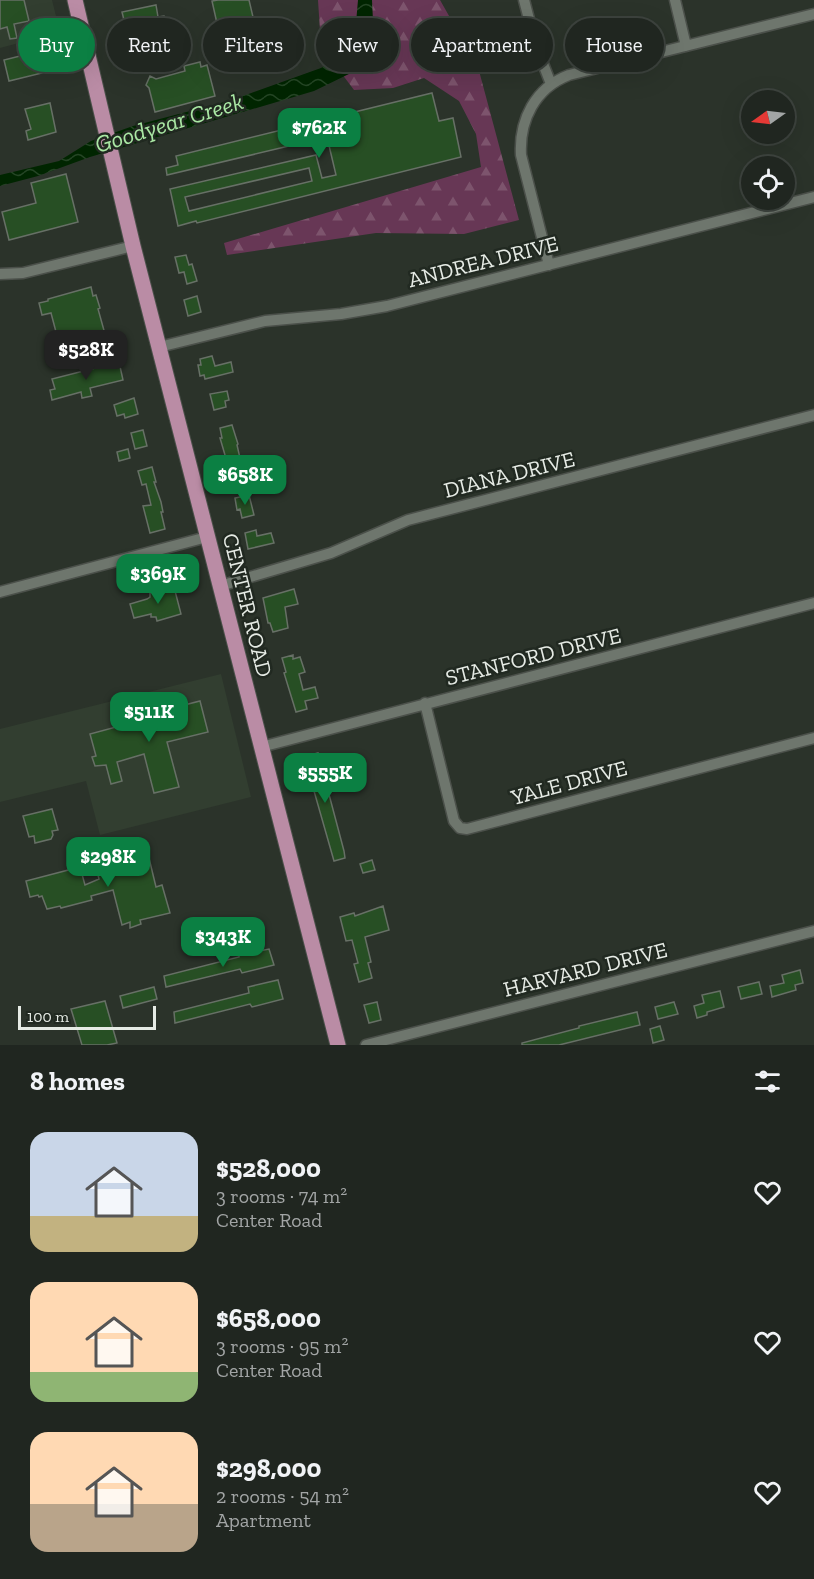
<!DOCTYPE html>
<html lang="en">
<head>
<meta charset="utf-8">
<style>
	:root { --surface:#202620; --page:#282e29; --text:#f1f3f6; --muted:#a2a5a5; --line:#3d433e; --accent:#0b8043 }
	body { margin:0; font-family:"Zilla Slab",serif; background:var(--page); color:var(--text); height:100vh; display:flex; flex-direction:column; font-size:22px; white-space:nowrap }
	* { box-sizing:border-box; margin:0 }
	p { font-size:20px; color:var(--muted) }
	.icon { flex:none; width:33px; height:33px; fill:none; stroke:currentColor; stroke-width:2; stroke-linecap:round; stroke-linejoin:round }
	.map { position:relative; height:1045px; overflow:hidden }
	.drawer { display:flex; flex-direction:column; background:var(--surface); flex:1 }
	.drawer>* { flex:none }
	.hud { position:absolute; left:18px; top:18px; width:778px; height:54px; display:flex; gap:12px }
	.needle { width:39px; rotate:256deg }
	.controls { position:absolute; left:741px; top:90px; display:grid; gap:12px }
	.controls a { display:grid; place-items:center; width:54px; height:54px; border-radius:50%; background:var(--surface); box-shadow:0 6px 24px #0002,0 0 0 2px var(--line); font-size:30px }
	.scale { position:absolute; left:18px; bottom:15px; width:138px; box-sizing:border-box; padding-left:6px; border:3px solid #e6ebe5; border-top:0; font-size:16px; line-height:21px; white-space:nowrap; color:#e6ebe5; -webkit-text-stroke:4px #212921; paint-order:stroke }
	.price { position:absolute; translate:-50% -51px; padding:0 14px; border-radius:12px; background:var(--accent); color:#fff; font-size:20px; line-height:39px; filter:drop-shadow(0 2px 3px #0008) }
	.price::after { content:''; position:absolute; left:50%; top:36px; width:18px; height:14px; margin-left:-9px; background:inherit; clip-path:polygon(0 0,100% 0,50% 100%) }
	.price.on { background:#222; color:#fff }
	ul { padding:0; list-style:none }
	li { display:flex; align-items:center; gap:18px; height:150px; padding:0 30px }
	li span { display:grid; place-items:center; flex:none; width:168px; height:120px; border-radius:18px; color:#555 }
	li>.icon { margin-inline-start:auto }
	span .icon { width:72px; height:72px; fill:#fffc; stroke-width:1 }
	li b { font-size:26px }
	h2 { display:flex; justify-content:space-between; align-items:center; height:72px; padding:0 30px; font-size:26px }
	.chip { padding:0 21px; border-radius:27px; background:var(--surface); box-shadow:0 6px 24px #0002,0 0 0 2px var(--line); font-size:21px; line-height:54px }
	.chip.on { background:var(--accent); color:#fff }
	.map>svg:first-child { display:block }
	.built { fill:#323e30 }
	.forest { fill:url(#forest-firs) }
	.water { fill:url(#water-waves) }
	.building { fill:#274f24; stroke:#677066; stroke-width:1.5; fill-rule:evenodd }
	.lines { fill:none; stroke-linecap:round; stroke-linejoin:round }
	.street-casing { stroke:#4b504a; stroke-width:13 }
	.primary-casing { stroke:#4b504a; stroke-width:17 }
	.street { stroke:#6e766d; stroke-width:10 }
	.primary { stroke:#ba8ca5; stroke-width:15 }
	.labels { text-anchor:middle; stroke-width:5; stroke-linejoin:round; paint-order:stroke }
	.street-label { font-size:22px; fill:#e6ebe5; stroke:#212921 }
	.water-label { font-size:24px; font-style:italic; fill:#aae8a4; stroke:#212921 }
</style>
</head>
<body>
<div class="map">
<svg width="814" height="1045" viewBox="0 0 814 1045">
	<defs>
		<pattern id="forest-firs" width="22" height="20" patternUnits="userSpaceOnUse" patternTransform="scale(1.5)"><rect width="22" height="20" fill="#673755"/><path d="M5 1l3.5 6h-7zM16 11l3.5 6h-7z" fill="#7d546d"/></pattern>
		<pattern id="water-waves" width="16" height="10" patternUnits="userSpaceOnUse" patternTransform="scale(1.5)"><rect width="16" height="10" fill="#002500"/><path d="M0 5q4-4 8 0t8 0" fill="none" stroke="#254525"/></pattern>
	</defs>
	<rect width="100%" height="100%" fill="#2b332a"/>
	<path class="built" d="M0 0H52L60 32 0 48Z
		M221 674 251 797 100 835 86 781 0 802V729Z"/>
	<path class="forest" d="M318 0H440L478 67 519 220 464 234 376 233 227 255 224 243 481 167 476 134 459 101 424 78 393 88 354 90 321 46Z"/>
	<path class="water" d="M358 0H372L373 21 360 62 351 73 314 91 90 157 38 176 0 186V175L59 161 91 141 133 126 232 100 321 68 339 56 345 48 356 23Z"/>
	<path class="building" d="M0 0H24L29 21 14 24 17 38 10 39 7 27 0 29Z
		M218 0H249L261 51 225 59 212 1Z
		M156 5 158 17 164 16 166 26 136 32 134 26 126 28 122 12Z
		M36 52 42 73 9 81 4 60Z
		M200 62 201 67 207 65 215 96 155 112 149 88 146 85 150 76 156 79 185 71 184 66Z
		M432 93 439 121 453 118 461 157 197 223 196 221 178 226 170 189 316 155 322 178 336 175 327 137 167 175 166 168 178 165 176 156ZM309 168 312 181 189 211 185 197Z
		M50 103 56 132 28 140 26 131 31 129 25 109Z
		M66 174 78 222 9 240 2 212 36 203 31 183Z
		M186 255 189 265 192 264 197 281 187 284 184 272 179 273 175 257Z
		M91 287 93 296 96 295 100 308 98 309 105 334 60 347 51 313 42 315 39 303 48 301V299Z
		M197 296 201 312 188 316 184 300Z
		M212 356 215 366 231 362 233 372 205 379 204 375 200 376 198 365H201L200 359Z
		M119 362 123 380 90 388 92 396 82 398 81 392 52 400 50 390 55 389 52 379Z
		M227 391 229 400 225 401 226 407 214 410 210 394Z
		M134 398 138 414 125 418 124 414 117 416 114 405Z
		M232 425 238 444 237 445 242 467 246 466 248 475 232 479 220 438H222L220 428Z
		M143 430 147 446 135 449 131 433Z
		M128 449 130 458 119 461 117 452Z
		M152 467 156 482H154L161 502 163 512H161L165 529 150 533 143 506 151 505 146 484 142 485 138 471Z
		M263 471 265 480 256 482 253 473Z
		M249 495 254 515 242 518 240 509 237 510 235 498Z
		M256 530 257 536 271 533 274 543 248 549 245 533Z
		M174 587 181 614 157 621 156 617H151V614L134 618 130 604 147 599 150 597V593Z
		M294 589 298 604 285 607 288 628 273 632 270 623H268L263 598Z
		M293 655V659L300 657 305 672 299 674 303 690 315 687 318 698 305 701 307 709 296 712 284 673 286 672 282 658Z
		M200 701 208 732 167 742 179 787 154 793 144 754 117 762 122 781 111 784 106 765 95 766 92 757 96 756 90 734 131 723 130 719Z
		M318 753 319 757 326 755 328 766 322 768 344 851 345 858 334 861 308 770 310 769 307 756Z
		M52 809 58 830 52 831 53 835 51 839 35 843 34 836 29 837 23 816Z
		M147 850 156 887 162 885 170 913 140 920 141 924 130 928V922L122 925 113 890 91 896 92 900 61 908 60 906 47 909 42 896 39 897 38 895 30 897 26 881 80 867 85 885 99 879 95 863Z
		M372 860 375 870 363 873 360 864Z
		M383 906 389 930 365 937 371 962 368 963 372 978 359 982 354 964 358 963 352 940 346 941 340 917 354 913 355 916Z
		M269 949 274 965 242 973 240 969 166 987 164 976 239 957V955Z
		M800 970 803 983 795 985 796 990 772 997 770 986 784 983 782 975Z
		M278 980 283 999 252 1007 250 1004 175 1023 174 1012 249 993 248 987Z
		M759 982 762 994 741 999 738 987Z
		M154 987 157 999 123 1008 120 996Z
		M720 991 724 1007 707 1012V1015L697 1018 694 1006 704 1003 702 995Z
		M105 1001 117 1043 107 1045H82L71 1009Z
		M377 1002 381 1020 369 1023 364 1005Z
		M674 1002 678 1014 658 1019 655 1007Z
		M637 1012 640 1025 559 1045H522V1043L579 1028V1026Z
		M660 1026 664 1040 653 1043 650 1029Z"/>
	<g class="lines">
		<defs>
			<path id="street" d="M524 0 536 46 551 84
				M675 0 686 46
				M549 265 521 155C519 120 535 88 569 75L814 14
				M0 274 23 273 133 246
				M159 347 265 321 341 314 387 306 814 197
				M220 586 331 553 408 520 814 415
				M0 592 207 537
				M425 703 454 821 460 828 467 829 814 738
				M261 747 814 603
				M366 1045 814 931"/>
			<path id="primary" d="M75 0 133 246 338 1045"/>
		</defs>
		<use href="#street" class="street-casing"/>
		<use href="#primary" class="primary-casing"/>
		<use href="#street" class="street"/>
		<use href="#primary" class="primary"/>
	</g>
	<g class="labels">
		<g class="street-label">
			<text transform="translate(483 261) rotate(-14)" y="8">ANDREA DRIVE</text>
			<text transform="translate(509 474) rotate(-14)" y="8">DIANA DRIVE</text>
			<text transform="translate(248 605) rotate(76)" y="8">CENTER ROAD</text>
			<text transform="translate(533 656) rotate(-14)" y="8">STANFORD DRIVE</text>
			<text transform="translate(569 782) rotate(-15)" y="8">YALE DRIVE</text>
			<text transform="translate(585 969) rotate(-14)" y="8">HARVARD DRIVE</text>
		</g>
		<g class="water-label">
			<text transform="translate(169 123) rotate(-17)" y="8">Goodyear Creek</text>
		</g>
	</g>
</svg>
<div class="controls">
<a><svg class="needle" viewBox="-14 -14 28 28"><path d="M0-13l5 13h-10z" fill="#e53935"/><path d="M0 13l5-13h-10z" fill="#a2a5a5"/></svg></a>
<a><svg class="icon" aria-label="locate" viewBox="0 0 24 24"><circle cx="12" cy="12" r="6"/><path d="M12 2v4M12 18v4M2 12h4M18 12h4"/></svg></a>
</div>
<div class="scale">100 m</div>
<b class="price" style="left:319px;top:159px">$762K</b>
<b class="price on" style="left:86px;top:381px">$528K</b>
<b class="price" style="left:245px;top:506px">$658K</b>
<b class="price" style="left:158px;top:605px">$369K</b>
<b class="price" style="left:149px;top:743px">$511K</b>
<b class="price" style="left:325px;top:804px">$555K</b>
<b class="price" style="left:108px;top:888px">$298K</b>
<b class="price" style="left:223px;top:968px">$343K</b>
<div class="hud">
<a class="chip on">Buy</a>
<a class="chip">Rent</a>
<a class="chip">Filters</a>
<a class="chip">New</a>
<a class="chip">Apartment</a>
<a class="chip">House</a>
</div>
</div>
<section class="drawer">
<h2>8 homes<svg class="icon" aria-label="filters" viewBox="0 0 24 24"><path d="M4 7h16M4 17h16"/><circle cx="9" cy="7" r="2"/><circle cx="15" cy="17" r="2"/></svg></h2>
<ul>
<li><span style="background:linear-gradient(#c9d6e8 70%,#c2b280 0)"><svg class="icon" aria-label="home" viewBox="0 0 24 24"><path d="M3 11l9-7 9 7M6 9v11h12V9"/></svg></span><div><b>$528,000</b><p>3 rooms · 74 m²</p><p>Center Road</p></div><svg class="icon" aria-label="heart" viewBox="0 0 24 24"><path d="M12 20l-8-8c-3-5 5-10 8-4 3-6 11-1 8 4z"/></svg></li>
<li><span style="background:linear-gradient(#ffd9b3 75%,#8fb573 0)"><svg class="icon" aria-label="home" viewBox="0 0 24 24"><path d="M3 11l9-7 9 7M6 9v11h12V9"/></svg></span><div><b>$658,000</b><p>3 rooms · 95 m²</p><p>Center Road</p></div><svg class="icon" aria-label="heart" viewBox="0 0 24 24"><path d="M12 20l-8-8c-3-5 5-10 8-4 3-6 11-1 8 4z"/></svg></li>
<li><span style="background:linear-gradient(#ffd9b3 60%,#b9a48a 0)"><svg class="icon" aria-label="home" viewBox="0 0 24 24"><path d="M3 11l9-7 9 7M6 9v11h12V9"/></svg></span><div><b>$298,000</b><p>2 rooms · 54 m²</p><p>Apartment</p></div><svg class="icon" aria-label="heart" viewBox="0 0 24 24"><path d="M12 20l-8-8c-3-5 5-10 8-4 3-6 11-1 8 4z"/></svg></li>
</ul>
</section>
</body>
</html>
